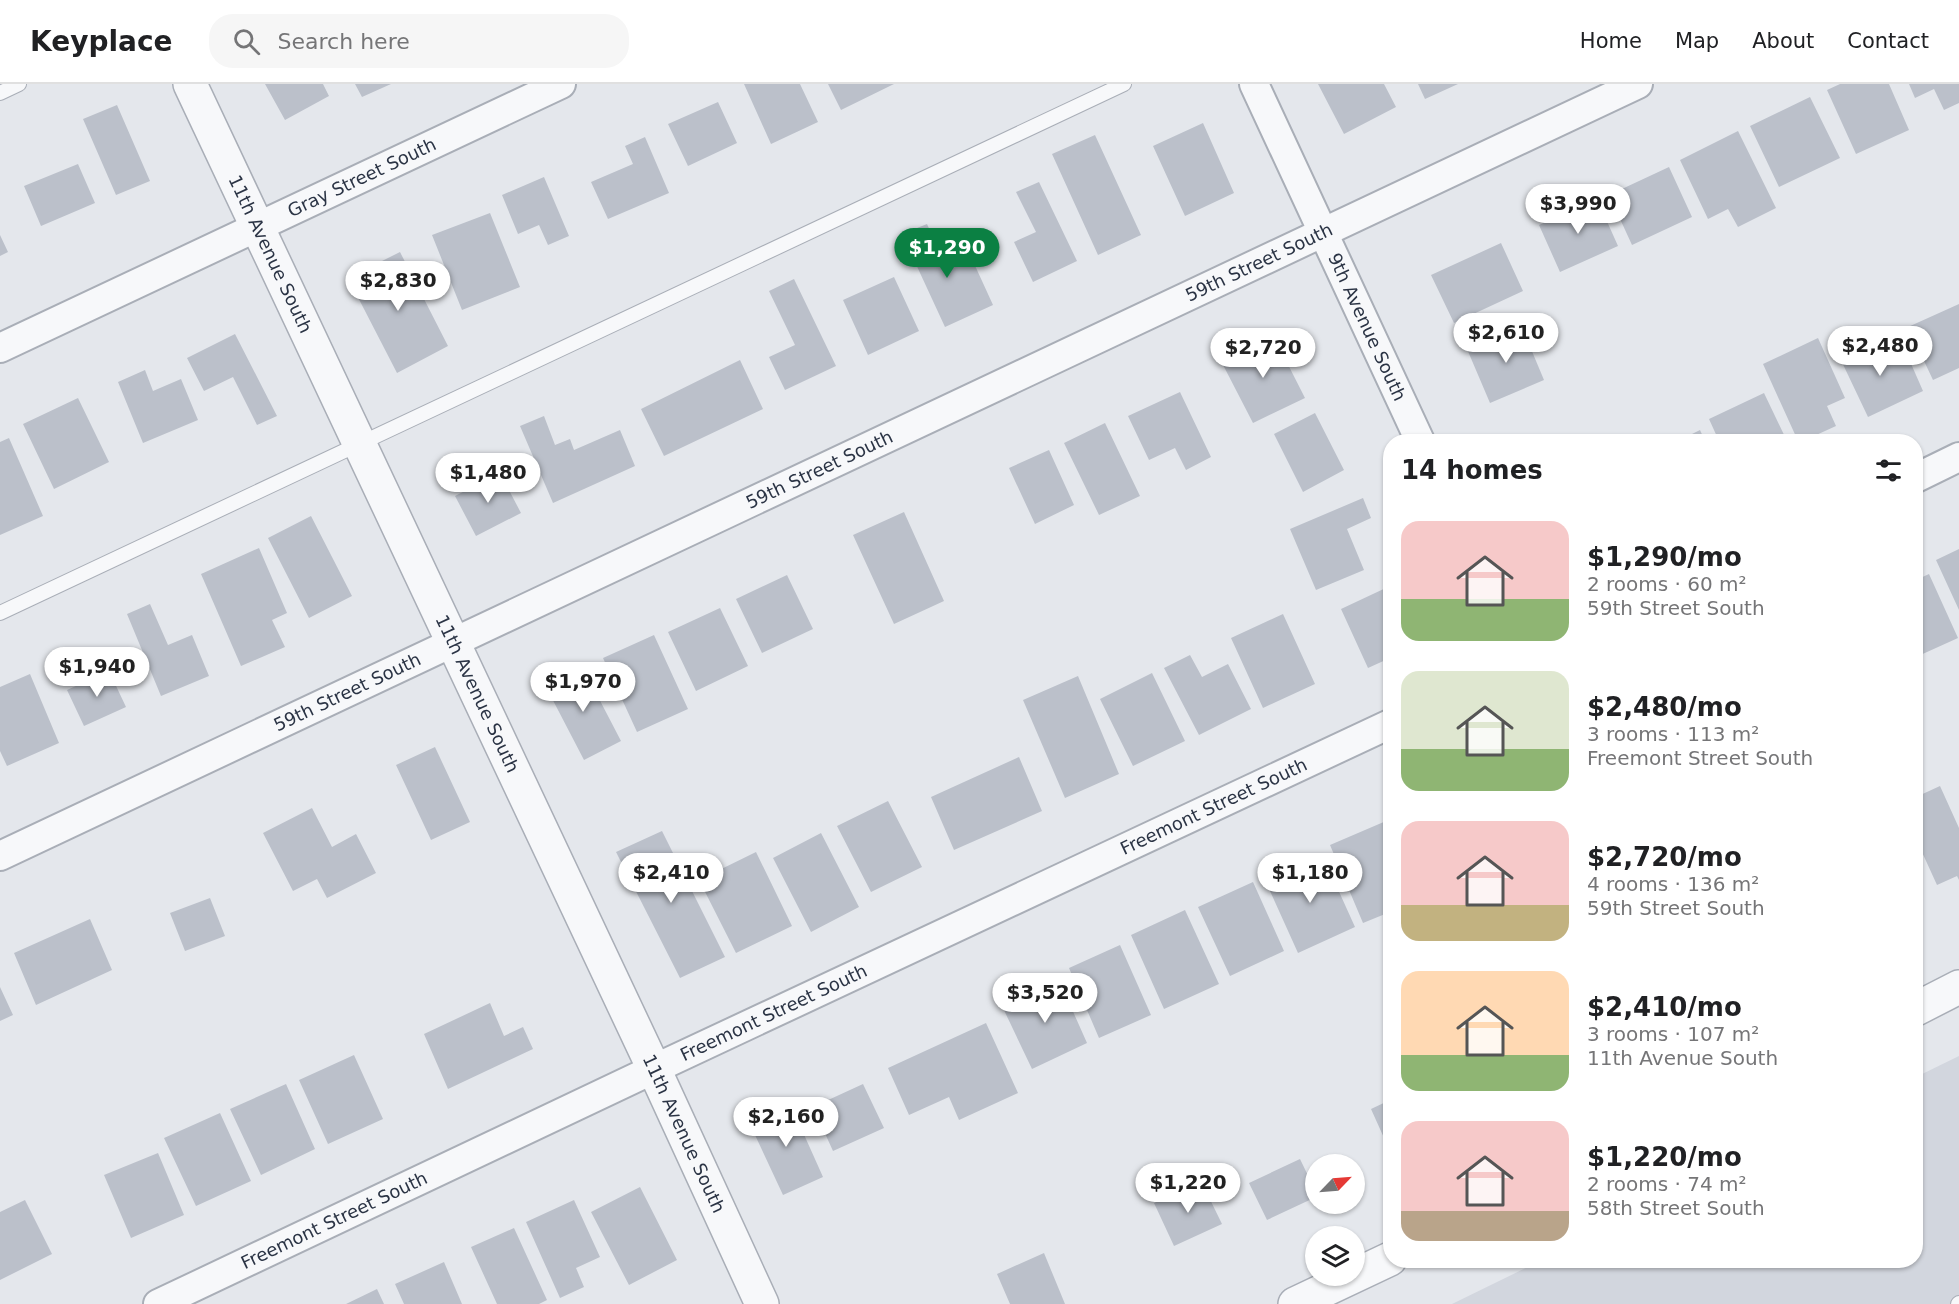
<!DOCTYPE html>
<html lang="en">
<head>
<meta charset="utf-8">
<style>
	:root { --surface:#fff; --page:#f6f6f6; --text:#202124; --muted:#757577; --line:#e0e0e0; --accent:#0b8043 }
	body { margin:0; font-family:"DejaVu Sans",sans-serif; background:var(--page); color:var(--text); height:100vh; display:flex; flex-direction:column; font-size:22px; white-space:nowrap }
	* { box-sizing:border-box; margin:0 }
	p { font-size:20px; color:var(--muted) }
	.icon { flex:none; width:33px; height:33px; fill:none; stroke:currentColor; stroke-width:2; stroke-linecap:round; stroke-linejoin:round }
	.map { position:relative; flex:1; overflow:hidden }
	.details { position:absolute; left:1383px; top:350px; width:540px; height:834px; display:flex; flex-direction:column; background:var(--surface); border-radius:24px; box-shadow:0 2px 4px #0004 }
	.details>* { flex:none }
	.needle { width:39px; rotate:65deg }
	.controls { position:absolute; left:1305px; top:1070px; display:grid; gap:12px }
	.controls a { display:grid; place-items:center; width:60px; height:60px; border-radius:50%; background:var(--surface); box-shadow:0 2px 4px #0004; font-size:30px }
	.price { position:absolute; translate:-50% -51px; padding:0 14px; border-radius:21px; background:#fff; color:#222; font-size:20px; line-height:39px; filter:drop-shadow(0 2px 3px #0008) }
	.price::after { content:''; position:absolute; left:50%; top:36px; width:18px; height:14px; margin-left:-9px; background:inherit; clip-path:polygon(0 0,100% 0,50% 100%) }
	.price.on { background:var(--accent); color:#fff }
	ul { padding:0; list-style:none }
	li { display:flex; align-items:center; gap:18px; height:150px; padding:0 18px }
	li span { display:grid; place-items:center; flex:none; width:168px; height:120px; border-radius:18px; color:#555 }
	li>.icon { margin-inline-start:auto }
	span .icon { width:72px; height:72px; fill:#fffc; stroke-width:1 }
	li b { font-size:26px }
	h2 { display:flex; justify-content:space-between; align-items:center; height:72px; padding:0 18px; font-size:26px }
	header { display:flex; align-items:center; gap:36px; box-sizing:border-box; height:84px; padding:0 30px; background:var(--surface); border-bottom:2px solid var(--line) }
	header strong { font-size:28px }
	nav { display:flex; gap:33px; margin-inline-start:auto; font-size:21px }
	.search { width:420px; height:54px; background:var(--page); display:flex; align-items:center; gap:15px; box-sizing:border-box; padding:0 21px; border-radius:24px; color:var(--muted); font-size:22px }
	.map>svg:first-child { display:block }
	.built { fill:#d2d6de }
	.building { fill:#bbc0ca }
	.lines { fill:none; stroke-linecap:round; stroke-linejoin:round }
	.service-casing { stroke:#a9aeb7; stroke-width:16 }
	.minor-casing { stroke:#a9aeb7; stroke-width:32 }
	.tertiary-casing { stroke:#a9aeb7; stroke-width:36 }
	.service { stroke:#f7f8fa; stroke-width:14 }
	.minor { stroke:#f7f8fa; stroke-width:28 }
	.tertiary { stroke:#f7f8fa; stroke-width:33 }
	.labels { text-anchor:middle; stroke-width:4.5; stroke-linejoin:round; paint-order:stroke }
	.street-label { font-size:18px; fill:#2b3445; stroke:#f4f6f9 }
</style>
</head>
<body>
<header>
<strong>Keyplace</strong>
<div class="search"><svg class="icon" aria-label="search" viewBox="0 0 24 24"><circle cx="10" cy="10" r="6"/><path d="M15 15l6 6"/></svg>Search here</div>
<nav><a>Home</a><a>Map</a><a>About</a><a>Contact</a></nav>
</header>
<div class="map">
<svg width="1959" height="1220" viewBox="0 0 1959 1220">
	<rect width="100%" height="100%" fill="#e4e7ec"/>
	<path class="built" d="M1959 972V1220H1452L1542 1176H1916V993Z"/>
	<path class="building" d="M265 0H323L329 12 285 36Z
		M355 0H391L362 13Z
		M744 0H800L818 38 771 60Z
		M828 0H894L841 26Z
		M1318 0H1384L1396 23 1344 50Z
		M1418 0H1458L1425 15Z
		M1840 0H1889L1909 46 1856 70 1827 6Z
		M1909 0H1959V19L1944 26 1934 5 1915 14Z
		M1810 13 1840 74 1779 103 1750 42Z
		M718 18 737 59 688 82 668 40Z
		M117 21 150 97 116 111 83 35Z
		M1203 39 1234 109 1185 132 1153 62Z
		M1738 47 1776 124 1738 143 1728 125 1708 135 1680 76Z
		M1095 51 1141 151 1098 171 1052 70Z
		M645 53 669 109 608 135 591 98 633 80 625 62Z
		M78 80 95 119 41 142 24 102Z
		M1669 83 1692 133 1632 161 1609 111Z
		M544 93 569 152 548 161 539 141 518 150 502 111Z
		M1039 98 1077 177 1033 198 1014 158 1036 148 1016 108Z
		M1597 115 1618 162 1560 188 1539 141Z
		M490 129 520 203 462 226 432 151Z
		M927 140 948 186 972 175 993 221 945 243 902 150Z
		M0 151 8 168 0 172Z
		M1501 159 1523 207 1454 239 1431 191Z
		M400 168 448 262 397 289 348 194Z
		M894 193 919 247 868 271 843 216Z
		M794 195 836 282 785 306 769 273 795 261 769 207Z
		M1959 220V284L1933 296 1908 243Z
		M1521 241 1544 296 1490 319 1467 265Z
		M235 250 277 332 257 341 233 293 204 307 187 274Z
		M1273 251 1305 314 1253 339 1221 277Z
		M1818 254 1845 314 1827 322 1836 342 1803 357H1798L1763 280Z
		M1877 254 1886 275 1905 266 1923 307 1868 333 1839 272Z
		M740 276 763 325 664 372 641 325Z
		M145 286 153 307 181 295 198 336 143 359 118 298Z
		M1180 308 1211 373 1186 386 1175 364 1149 376 1128 332Z
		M1764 309 1787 357H1719L1709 335Z
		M78 314 109 378 54 405 23 340Z
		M1315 329 1344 386 1303 408 1274 350Z
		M544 332 555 361 570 355 574 366 620 346 635 382 553 419 520 342Z
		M1105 339 1140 412 1099 431 1064 359Z
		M1700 346 1705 357H1678Z
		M9 354 43 432 0 451V358Z
		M1049 366 1074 421 1035 440 1009 384Z
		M500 389 521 429 476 452 455 412Z
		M1363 414 1371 434 1347 445 1364 486 1316 506 1290 445Z
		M904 428 944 517 894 540 853 451Z
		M311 432 352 512 309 534 268 454Z
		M259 464 287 529 272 536 285 563 241 582 201 490Z
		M1959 465V526L1936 476Z
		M1929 490 1958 554 1916 573V496Z
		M787 491 813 545 762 569 736 515Z
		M1390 502V574L1368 584 1341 525Z
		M150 520 168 561 192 551 209 592 161 612 127 530Z
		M720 524 748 582 696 607 668 548Z
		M1283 530 1315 600 1263 624 1231 554Z
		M654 551 688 625 637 648 603 574Z
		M1190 571 1202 593 1228 580 1251 625 1199 651 1164 584Z
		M582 582 621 657 584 676 545 601Z
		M109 587 126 623 84 642 67 606Z
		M1152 589 1185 657 1133 682 1100 615Z
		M30 590 59 659 7 682 0 667V603Z
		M1078 592 1119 690 1065 714 1023 616Z
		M435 663 470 738 431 756 396 681Z
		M1019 673 1042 727 954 766 931 713Z
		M1940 702 1959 744V796L1957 792 1937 801 1916 755V713Z
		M888 717 922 783 871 808 837 742Z
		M312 724 332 763 356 750 376 789 327 814 317 795 293 807 263 749Z
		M1386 737 1390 747V828L1363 839 1330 761Z
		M662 747 725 873 680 894 616 768Z
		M821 749 859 823 811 848 773 774Z
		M756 768 792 842 736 869 699 796Z
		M1322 770 1355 843 1298 869 1265 796Z
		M1253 798 1284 867 1230 892 1198 823Z
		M1916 807 1921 820 1916 822Z
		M210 814 225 852 185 867 170 829Z
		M1185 826 1219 900 1164 925 1131 851Z
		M90 835 112 886 36 921 14 869Z
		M1120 861 1151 931 1099 954 1069 884Z
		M1059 896 1087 959 1032 985 1002 922Z
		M0 903 13 931 0 937Z
		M490 919 504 952 523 943 533 965 448 1005 424 950Z
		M986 939 1018 1009 959 1036 949 1013 909 1031 888 984Z
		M354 971 383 1035 328 1060 299 996Z
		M286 1000 315 1065 261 1091 230 1025Z
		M863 1000 884 1044 833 1067 813 1023Z
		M1390 1016V1064L1389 1065 1371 1025Z
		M789 1017 823 1093 783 1111 748 1036Z
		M220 1029 251 1097 196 1122 164 1054Z
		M158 1069 184 1131 131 1154 104 1091Z
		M1300 1075 1316 1108V1113L1267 1136 1249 1099Z
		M1201 1097 1222 1140 1174 1162 1154 1119Z
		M640 1103 677 1176 629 1201 591 1128Z
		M25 1116 52 1170 0 1196V1128Z
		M574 1116 600 1173 576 1184 584 1203 560 1214 526 1138Z
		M514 1144 547 1216 539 1220H497L471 1163Z
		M1044 1169 1065 1220H1010L997 1190Z
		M444 1178 462 1220H404L395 1200Z
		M377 1205 384 1220H346Z"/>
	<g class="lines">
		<defs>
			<path id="service" d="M0 9 19 0
				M0 529 1124 0
				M1958 1220 1959 1219"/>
			<g id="minor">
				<path id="s1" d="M1254 0 1420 357"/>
				<path id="s2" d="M0 264 561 0"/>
				<path d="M1916 394 1959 373"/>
				<path id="s3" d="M0 772 1638 0"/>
				<path id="s4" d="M158 1220 654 985 1390 640"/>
			</g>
			<g id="tertiary">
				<path id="s5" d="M190 0 654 985 762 1220"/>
				<path d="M1916 925 1959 903"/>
				<path d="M1295 1220 1390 1175"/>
			</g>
		</defs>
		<use href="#service" class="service-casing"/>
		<use href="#minor" class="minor-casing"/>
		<use href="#tertiary" class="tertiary-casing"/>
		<use href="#service" class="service"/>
		<use href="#minor" class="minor"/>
		<use href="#tertiary" class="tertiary"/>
	</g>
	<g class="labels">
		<g class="street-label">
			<text dy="6" stroke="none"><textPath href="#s2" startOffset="400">Gray Street South</textPath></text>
			<text dy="6" stroke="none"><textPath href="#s5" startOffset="188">11th Avenue South</textPath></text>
			<text dy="6" stroke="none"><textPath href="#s3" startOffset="1392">59th Street South</textPath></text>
			<text dy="6" stroke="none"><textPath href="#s1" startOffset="268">9th Avenue South</textPath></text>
			<text dy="6" stroke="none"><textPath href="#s3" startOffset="906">59th Street South</textPath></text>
			<text dy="6" stroke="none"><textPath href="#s3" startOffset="384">59th Street South</textPath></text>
			<text dy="6" stroke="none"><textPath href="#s5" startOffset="674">11th Avenue South</textPath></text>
			<text dy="6" stroke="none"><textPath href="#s4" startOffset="1167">Freemont Street South</textPath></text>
			<text dy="6" stroke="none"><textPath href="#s4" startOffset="681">Freemont Street South</textPath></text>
			<text dy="6" stroke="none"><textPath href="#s5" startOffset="1160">11th Avenue South</textPath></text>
			<text dy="6" stroke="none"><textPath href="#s4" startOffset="195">Freemont Street South</textPath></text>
		</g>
	</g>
</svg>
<div class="controls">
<a><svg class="needle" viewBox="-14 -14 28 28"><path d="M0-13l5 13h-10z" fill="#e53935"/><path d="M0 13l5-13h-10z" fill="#757577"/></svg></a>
<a><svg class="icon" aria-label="layers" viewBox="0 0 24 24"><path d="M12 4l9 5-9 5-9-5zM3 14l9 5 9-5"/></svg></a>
</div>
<b class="price" style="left:1578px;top:151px">$3,990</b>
<b class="price on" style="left:947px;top:195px">$1,290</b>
<b class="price" style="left:398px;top:228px">$2,830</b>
<b class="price" style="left:1506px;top:280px">$2,610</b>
<b class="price" style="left:1880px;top:293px">$2,480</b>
<b class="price" style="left:1263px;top:295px">$2,720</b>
<b class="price" style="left:488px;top:420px">$1,480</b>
<b class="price" style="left:97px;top:614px">$1,940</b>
<b class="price" style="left:583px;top:629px">$1,970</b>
<b class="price" style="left:671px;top:820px">$2,410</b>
<b class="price" style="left:1310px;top:820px">$1,180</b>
<b class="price" style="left:1045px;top:940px">$3,520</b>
<b class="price" style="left:786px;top:1064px">$2,160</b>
<b class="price" style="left:1188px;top:1130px">$1,220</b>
<section class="details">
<h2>14 homes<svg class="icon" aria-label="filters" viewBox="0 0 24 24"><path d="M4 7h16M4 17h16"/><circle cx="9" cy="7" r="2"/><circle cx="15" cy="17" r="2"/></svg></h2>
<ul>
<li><span style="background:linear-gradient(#f6c9c9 65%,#8fb573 0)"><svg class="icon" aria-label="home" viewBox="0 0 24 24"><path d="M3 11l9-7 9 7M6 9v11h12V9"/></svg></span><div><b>$1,290/mo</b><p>2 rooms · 60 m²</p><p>59th Street South</p></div></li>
<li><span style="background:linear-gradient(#dfe7d0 65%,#8fb573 0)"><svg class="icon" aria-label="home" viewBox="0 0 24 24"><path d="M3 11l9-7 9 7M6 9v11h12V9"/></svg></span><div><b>$2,480/mo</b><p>3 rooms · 113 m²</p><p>Freemont Street South</p></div></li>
<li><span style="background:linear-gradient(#f6c9c9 70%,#c2b280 0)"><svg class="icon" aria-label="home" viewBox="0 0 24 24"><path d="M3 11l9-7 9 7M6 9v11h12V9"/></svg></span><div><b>$2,720/mo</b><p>4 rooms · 136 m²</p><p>59th Street South</p></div></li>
<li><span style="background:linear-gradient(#ffd9b3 70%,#8fb573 0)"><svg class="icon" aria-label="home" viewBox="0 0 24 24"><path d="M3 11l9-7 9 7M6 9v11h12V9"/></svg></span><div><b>$2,410/mo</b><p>3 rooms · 107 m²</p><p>11th Avenue South</p></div></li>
<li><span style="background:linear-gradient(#f6c9c9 75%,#b9a48a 0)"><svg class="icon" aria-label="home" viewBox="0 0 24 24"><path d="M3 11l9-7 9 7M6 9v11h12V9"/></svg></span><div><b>$1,220/mo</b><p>2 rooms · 74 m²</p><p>58th Street South</p></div></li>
</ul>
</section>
</div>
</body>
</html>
